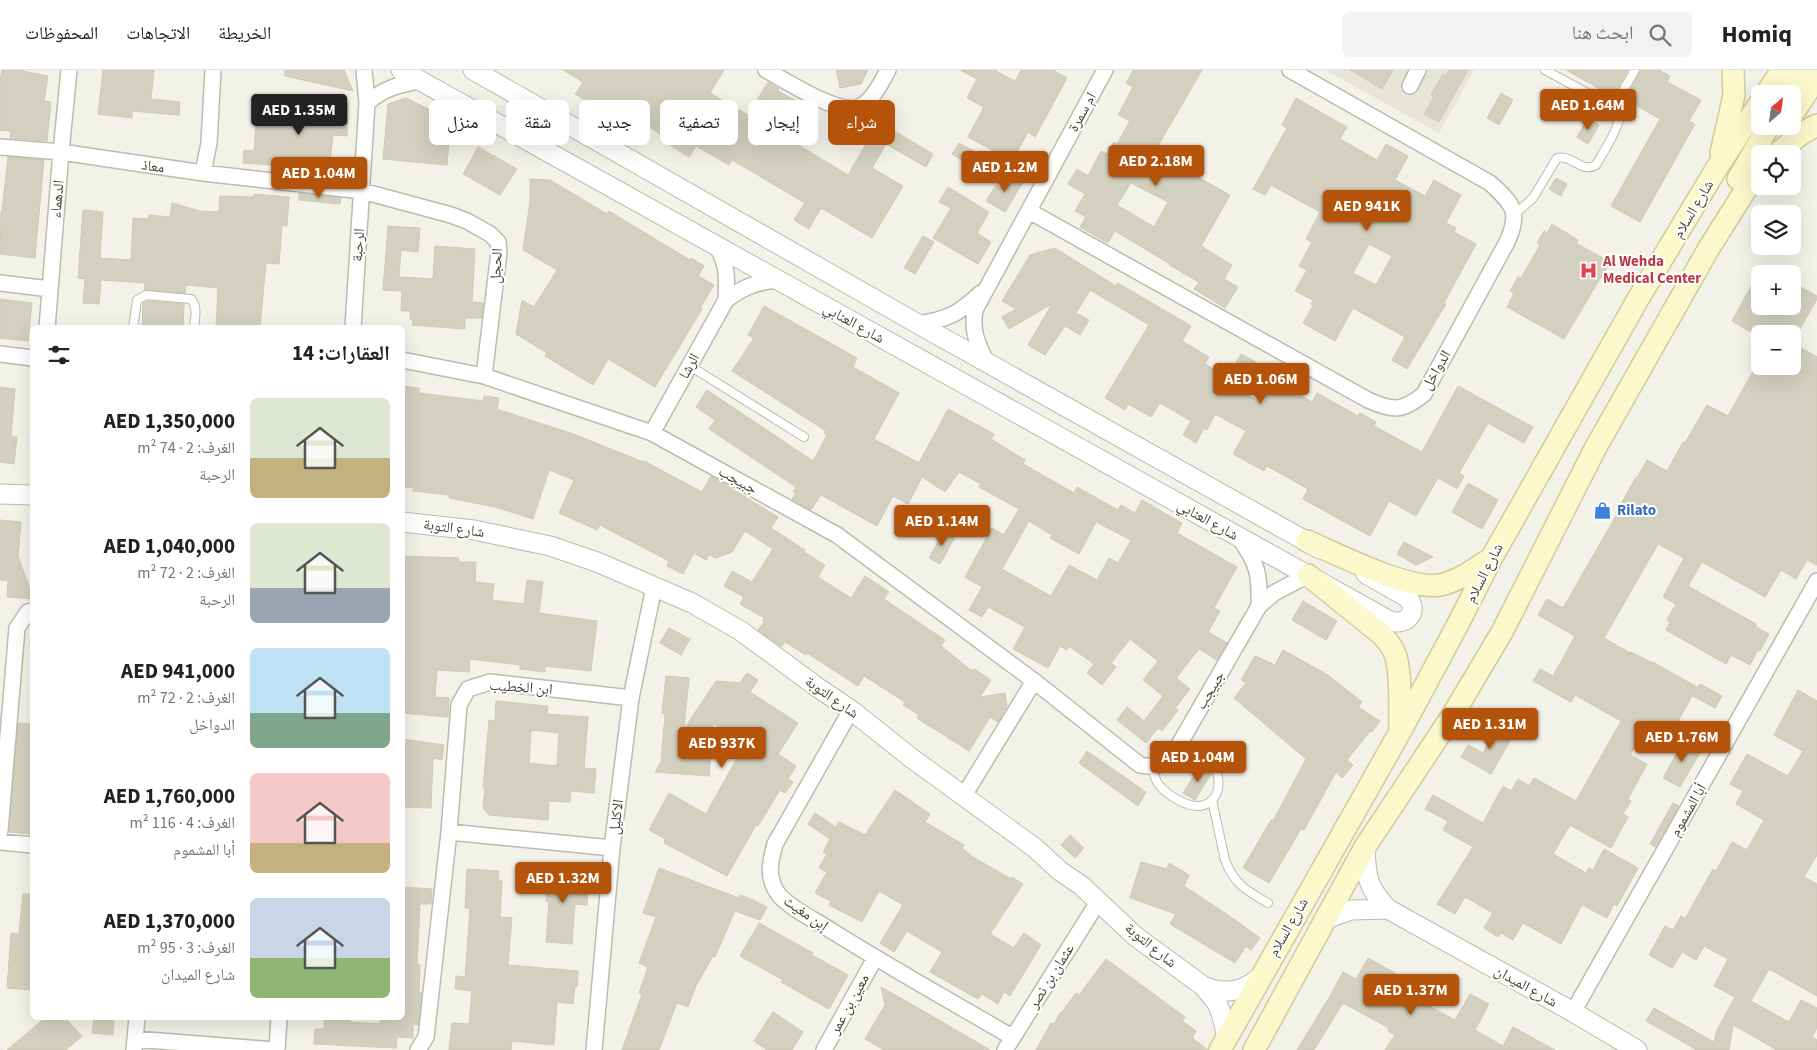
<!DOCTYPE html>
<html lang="ar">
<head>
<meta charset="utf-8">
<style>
	:root { --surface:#fff; --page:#f2f2f2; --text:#222; --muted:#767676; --line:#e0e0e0; --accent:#b45309 }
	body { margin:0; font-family:"Source Sans 3","Noto Naskh Arabic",sans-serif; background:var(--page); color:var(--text); direction:rtl; height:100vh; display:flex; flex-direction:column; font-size:19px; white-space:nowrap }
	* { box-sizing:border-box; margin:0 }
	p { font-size:16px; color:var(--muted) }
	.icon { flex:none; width:28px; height:28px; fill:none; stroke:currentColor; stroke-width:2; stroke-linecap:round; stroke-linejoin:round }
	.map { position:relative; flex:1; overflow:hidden; direction:ltr }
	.details { position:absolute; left:30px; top:255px; width:375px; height:695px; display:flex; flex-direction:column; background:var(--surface); border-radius:8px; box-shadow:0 5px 20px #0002; direction:rtl }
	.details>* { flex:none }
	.guide { position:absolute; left:420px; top:30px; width:475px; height:45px; direction:rtl; display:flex; gap:10px }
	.needle { width:32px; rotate:29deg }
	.fabs { position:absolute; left:1751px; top:15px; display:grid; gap:10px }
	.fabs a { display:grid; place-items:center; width:50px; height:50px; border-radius:8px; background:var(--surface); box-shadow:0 5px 20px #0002; font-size:25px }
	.price { position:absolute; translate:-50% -42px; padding:0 11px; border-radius:5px; background:var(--accent); color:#fff; font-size:16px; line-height:32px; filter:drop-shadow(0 1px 2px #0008) }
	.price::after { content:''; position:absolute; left:50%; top:30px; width:15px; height:11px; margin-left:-8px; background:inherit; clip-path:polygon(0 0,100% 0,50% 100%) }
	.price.on { background:#222; color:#fff }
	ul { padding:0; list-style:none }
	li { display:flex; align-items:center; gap:15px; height:125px; padding:0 15px }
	li span { display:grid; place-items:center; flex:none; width:140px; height:100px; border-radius:8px; color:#555 }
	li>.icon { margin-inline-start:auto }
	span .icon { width:60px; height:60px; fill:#fffc; stroke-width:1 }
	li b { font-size:21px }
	h2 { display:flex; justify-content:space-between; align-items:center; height:60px; padding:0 15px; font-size:21px }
	.chip { padding:0 18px; border-radius:8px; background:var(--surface); box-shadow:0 5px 20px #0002; font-size:18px; line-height:45px }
	.chip.on { background:var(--accent); color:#fff }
	header { display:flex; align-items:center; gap:30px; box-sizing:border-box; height:70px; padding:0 25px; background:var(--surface); border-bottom:1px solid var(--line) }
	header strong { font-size:24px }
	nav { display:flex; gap:28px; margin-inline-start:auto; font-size:18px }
	.search { width:350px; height:45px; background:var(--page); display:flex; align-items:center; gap:12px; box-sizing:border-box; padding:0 18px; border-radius:8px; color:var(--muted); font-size:19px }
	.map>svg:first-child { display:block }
	.residential { fill:#e7e5d7 }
	.building { fill:#d4d0bf; stroke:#cfc9b3; fill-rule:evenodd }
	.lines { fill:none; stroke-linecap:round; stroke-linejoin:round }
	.service-casing { stroke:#bebbac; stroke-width:10 }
	.minor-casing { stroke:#bebbac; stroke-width:18 }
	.tertiary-casing { stroke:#bebbac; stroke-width:21 }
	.secondary-casing { stroke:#d0cc9b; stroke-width:24 }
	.service { stroke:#fff; stroke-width:8 }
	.minor { stroke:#fff; stroke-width:15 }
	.tertiary { stroke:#fff; stroke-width:19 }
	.secondary { stroke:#fbf9cb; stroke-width:21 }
	.labels { text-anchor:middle; stroke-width:4; stroke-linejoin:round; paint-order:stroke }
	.street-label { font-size:15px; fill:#474438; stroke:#fff }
	.health-label { font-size:15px; font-weight:bold; fill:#be3a42; stroke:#fff; text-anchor:start }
	.shop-label { font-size:15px; font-weight:bold; fill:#366cbe; stroke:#fff; text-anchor:start }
</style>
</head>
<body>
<header>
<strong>Homiq</strong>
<div class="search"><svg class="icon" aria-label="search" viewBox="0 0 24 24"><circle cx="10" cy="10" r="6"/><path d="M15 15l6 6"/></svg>ابحث هنا</div>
<nav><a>الخريطة</a><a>الاتجاهات</a><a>المحفوظات</a></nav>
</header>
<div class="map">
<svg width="1817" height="980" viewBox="0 0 1817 980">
	<rect width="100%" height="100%" fill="#f3f2e9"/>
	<path class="residential" d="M1325 0H1474L1439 63Z"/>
	<path class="building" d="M2 0H18L48 6 44 31 51 32 47 71 10 68 11 61 0 60V10Z
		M103 0H154L151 29 180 32 179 45 132 41V48L98 44Z
		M285 0H344L353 21 285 6Z
		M563 0H724L710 23 748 45 768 12 779 19 778 21 800 33 782 65 848 105 870 67 872 69 881 53 933 84 926 97 886 74 872 98 903 116 872 168 821 138 809 159 794 150 805 133 732 90 729 95 696 76 689 87 665 72 667 68 641 52 633 65 599 46 602 40 575 24 583 12Z
		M836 0H868L861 14 840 18Z
		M960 0H994L1015 11 1021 0H1053L1067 8 1035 67 1028 62 1012 91 968 67 984 37 967 28 977 9Z
		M1133 0H1202L1155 81 1163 85 1162 87 1230 125 1201 176 1232 195 1224 209 1238 217 1225 238 1194 219 1199 212 1169 195 1170 194 1115 161 1108 173 1080 157 1086 147 1075 141 1085 124 1068 114 1077 99 1088 106 1101 81 1107 84 1114 72 1117 74 1130 51 1118 45 1133 17 1126 13ZM1131 113 1168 132 1154 157 1117 135Z
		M1350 0H1393L1382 19Z
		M1449 0H1468L1439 52 1424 44 1434 27 1431 25 1443 4 1446 6Z
		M1566 0H1628L1615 23 1610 21 1609 24Z
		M1641 0H1659L1670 6 1667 12 1701 30 1689 51 1695 54 1640 152 1611 136 1660 49 1625 29Z
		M1501 23 1513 30 1499 55 1487 48Z
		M258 27 348 34 347 66 333 65 330 91 346 92 345 108H342V109L301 105V101L283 100 284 96 243 93 244 80 254 81Z
		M406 28 451 50 447 95 383 89 388 34Z
		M1296 28 1347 57 1340 69 1377 90 1386 74 1408 86 1395 110 1425 126 1434 110 1461 125 1446 153 1456 158 1454 162 1476 174 1444 233 1446 234 1407 299 1392 290 1405 267 1353 238 1335 271 1303 253 1313 236 1311 235 1313 230 1295 221 1307 200 1299 196 1312 172 1306 169 1320 142 1271 115 1265 125 1253 119 1287 58 1282 55ZM1369 174 1392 186 1376 215 1353 203Z
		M1588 48 1599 55 1588 74 1577 67Z
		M959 73 974 81 967 93 952 84Z
		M478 77 517 99 500 125 463 104Z
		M8 87 44 90 35 188 0 184 1 141H2Z
		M1009 104 1023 112 1005 142 986 131 996 115 1001 118Z
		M1556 108 1567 114 1561 126 1549 119Z
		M530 109 550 110 607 144 609 141 690 190 691 188 704 196 698 206 714 215 700 238 702 239 655 317 608 289 593 315 545 286 547 283 516 264 522 230 534 237 557 200 523 180 530 132Z
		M948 117 989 142 977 163 991 172 978 194 933 168 951 138 939 132Z
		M299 123 341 128 340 134 299 130Z
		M254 124 289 127 287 156 282 155 279 194 266 193 260 258H216L218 218 186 215 185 223 144 220 145 213 101 210 99 234 83 233 85 209 78 208 83 140 103 142 100 188 131 190 133 148 149 149V145L170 147 172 133 200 141 219 142 220 126 254 127Z
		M1552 154 1578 170 1576 173 1610 192 1564 269 1507 237 1514 223 1510 221 1518 207 1521 208 1540 175 1537 173 1544 161 1547 163Z
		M388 156 420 158 418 182 401 180 399 207 433 209 435 176 475 179 472 232 483 233 482 248H465V259L412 255 413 249H410V241H401L402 221 383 220Z
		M923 166 934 172 915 204 904 198Z
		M1055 178 1116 216 1118 213 1191 256 1182 271 1209 287 1205 294 1228 308 1241 284 1256 292 1240 321 1263 334 1275 311 1312 332 1317 323 1358 346 1360 343 1376 352 1374 356 1422 382 1458 316 1533 357 1524 373 1488 353 1459 403 1464 406 1457 419 1438 408 1416 446 1389 431 1370 466 1303 429 1308 419 1267 396 1264 401 1233 384 1246 361 1215 344 1207 360 1204 358 1196 373 1183 365 1191 351 1160 333 1151 347 1128 334 1125 340 1105 328 1149 255 1090 220 1076 243 1089 250 1080 265 1065 256 1045 285 1028 275 1052 234 1009 259 1002 247 1016 239 1002 231 1030 185Z
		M1760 200V236H1792V212L1817 226V229L1797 264H1754L1732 251Z
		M0 229 32 233 28 271 0 268Z
		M147 231 184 234 183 258H142L143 233Z
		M764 236 857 288 853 297 899 323 874 369 919 393 948 339 994 364 991 369 1025 390 1023 394 1074 423 1077 417 1118 440 1121 435 1135 443 1142 430 1182 453 1177 463 1237 497 1214 538 1220 541 1208 562 1227 573 1217 590 1199 579 1176 608 1190 619 1175 638 1178 640 1162 661 1158 658 1146 673 1117 650 1127 637 1144 651 1163 626 1143 610 1158 591 1130 569 1111 593 1116 597 1102 615 1087 603 1094 594 1069 576 1067 580 1060 576 1048 598 1013 579 1025 557 988 537 982 547 969 540 982 517 965 507 992 458 1004 465 1019 439 979 417 981 414 959 402 945 422 922 407 908 434 893 426 877 456 821 425 811 440 792 429 796 423 793 422 796 417 709 359 715 350 696 337 707 320 813 391 827 365 824 363 826 361 732 301 754 268 748 265ZM1029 451 1052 465 1050 468 1079 484 1096 452 1131 470 1118 493 1109 488 1097 510 1069 495 1051 526 1002 499Z
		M1792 273 1817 287V495L1807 490 1796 509 1781 500 1765 527 1702 492 1688 516 1756 554 1755 556 1769 564 1760 581 1758 580 1750 595 1731 585 1726 594 1666 560 1670 552 1667 550 1676 534 1663 527 1684 488 1658 474 1604 568 1630 583 1631 582 1653 593V592L1697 617 1672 662 1650 650 1630 685 1647 694 1628 729 1631 731 1623 744 1628 747 1611 778 1570 755 1553 784 1586 803 1589 798 1593 800 1604 779 1638 798 1617 836 1614 834 1607 848 1582 835 1561 874 1523 853 1513 870 1501 863 1498 867 1484 858 1493 843 1465 827 1455 844 1437 834 1473 777 1443 760 1448 751 1425 739 1433 725 1483 753 1503 716 1511 721 1518 709 1529 716 1534 708 1576 731 1621 651 1575 625 1571 632 1533 611 1540 599 1553 606 1575 566 1538 545 1547 529 1563 538 1617 444 1616 443 1636 407 1637 408 1647 390 1667 401 1683 372 1685 373 1707 335 1728 346 1756 296H1792Z
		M402 316 419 318V323L483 331 484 326 499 328 497 339 576 365 643 392 644 391 702 422 711 406 778 447 771 458 805 480 804 482 825 495 818 507 851 528 865 506 889 522 884 529 945 570 941 576 972 601 974 599 991 610 980 627 1005 623 1007 636 998 652 990 647 969 681 917 648 919 645 903 635 905 632 864 606 858 616 807 583 806 585 785 572 781 577 758 560 764 552 763 551 764 548 740 534 744 527 724 516 732 501 752 512 773 479 745 461 732 482 716 488 709 485 706 490 694 483 683 504 667 496 669 491 600 455 597 460 559 443 574 410 549 400 533 449 495 437 449 428V425L413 421 414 418 402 417Z
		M0 317 15 319 11 366 17 367 14 394 0 392Z
		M1468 413 1498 430 1482 459 1452 442Z
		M0 450 21 452 18 486 32 525V529L7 527 8 511 0 510Z
		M945 459 956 465 940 494 929 488Z
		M1404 472 1433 487 1416 495 1397 484Z
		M402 486 459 488V492H476L475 512 494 514 492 530 524 534 527 510 543 512 539 543 597 551 591 601 545 596V602L520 599V595L470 589 469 602 437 600 435 627 449 628 448 647 402 643 404 568H402Z
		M1303 531 1337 551 1326 570 1292 550Z
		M669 558 690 569 681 585 660 573Z
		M1283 580 1328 605 1362 632 1358 637 1380 651 1372 662 1370 661 1347 690 1353 695 1342 708 1336 702 1304 760 1301 759 1269 813 1243 798 1271 750 1273 751 1306 689 1234 628 1246 613 1241 610 1255 586 1275 595Z
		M747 603 758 610 750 622 798 653 778 684 796 696 788 709 793 712 785 723 780 720 758 756 756 755 727 806 664 773 665 769 649 760 669 723 706 744 745 674 713 653 709 706 655 702 661 692 665 644 662 643 666 606 689 608 684 659 716 611 740 613Z
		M1700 614 1722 626 1715 638 1693 626Z
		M1798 620 1817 631V785L1804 807 1817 814V926L1769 899 1751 931 1789 952 1801 930 1817 938V958L1812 967 1817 970V980H1777L1733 955 1729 980H1697L1646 951 1654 938 1714 972 1717 960 1735 927 1714 916 1728 889 1704 876 1696 890 1682 882 1672 898 1649 885 1665 856 1673 860 1681 846 1685 849 1713 799 1716 801 1732 772 1747 780 1764 750 1736 734 1743 721 1730 714 1747 684 1788 706 1803 681 1774 665Z
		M496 631 548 636 547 644 588 647 584 698 596 699 594 723 571 721 570 732 549 731 548 750 489 745 483 738 485 718H483L489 650 495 651ZM531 660 559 663 557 696 529 693Z
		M18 653 32 654V764L9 762Z
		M1499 654 1515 662 1491 704 1461 687 1468 675 1483 683Z
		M402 669 444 675 442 690 433 688 431 738 402 737Z
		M1684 670 1702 679 1680 717 1663 708Z
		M1087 681 1146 722 1138 736 1079 693Z
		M1201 695 1209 700 1211 704 1195 730 1183 723Z
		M895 720 930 744 925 752 964 775 962 778 973 787 1011 809 1012 807 1023 814 990 864 1014 878 1024 863 1041 875 1010 926 1004 922 998 934 982 924 978 929 930 902 942 882 907 861 894 882 880 873 903 835 879 821 862 852 829 835 831 831 815 823 827 802 819 798 827 784 823 782 830 769 808 754 815 743 836 757 839 752 865 765Z
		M1673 733 1679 736 1656 777 1650 774Z
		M1070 765 1084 778 1075 788 1061 775Z
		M1141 792 1167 799 1169 793 1189 805 1184 816 1228 845 1260 868 1251 880 1246 876 1235 893 1170 854 1176 844 1130 828Z
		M549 794 568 796 567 812 588 814 587 835 575 834 572 874 546 872 549 832 546 831Z
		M659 798 739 828 740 825 751 829 767 837 760 850 735 841 715 887 713 886 696 916 688 937 677 933 659 980H622L642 924 639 923 648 897 639 893 656 847 643 843Z
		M467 799 499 801 498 811H502L500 847 512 848 508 895 578 901 577 917 575 916 573 934 557 932 554 975 512 971 511 980H449L452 953 469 954 472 921 455 919 456 906 465 907 470 839 465 838Z
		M402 817 432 819 431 834H420L417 895H420L419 923H422L418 955 413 954V968L397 967 396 978 314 974 315 959H324V948H350V952L380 954V948H402Z
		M23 824H32V920L7 918 11 863 19 864Z
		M759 853 813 883 812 885 848 905 829 939 781 912 783 910 740 886Z
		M1368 888 1395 903 1392 907 1434 931 1431 937 1455 950 1470 924 1489 934 1475 960 1503 976 1513 957 1555 980H1385L1395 965 1388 961 1389 958 1343 933 1314 980H1297L1330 926 1343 902 1356 909Z
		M1106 889 1185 947 1182 951 1196 961 1192 968 1208 980H1036L1051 953 1054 954 1060 943H1061L1076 923 1079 925Z
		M881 917 939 950 990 980H884L865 969 885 935Z
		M773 942 803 962 792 980H767L754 971Z
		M45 948 48 950 66 949 82 966 66 980H7Z
		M94 948 114 949 113 965 92 963Z"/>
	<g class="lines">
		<defs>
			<path id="service" d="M1545 0 1606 33 1614 32 1618 29 1635 0
				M1514 145 1533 128 1557 88C1572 84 1582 104 1596 95 1606 77 1627 49 1618 29
				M133 258 137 230 146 225 191 229C198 237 195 248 194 258
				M690 296 804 367
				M1152 697C1154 704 1155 710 1159 715 1167 725 1190 740 1204 735 1223 729 1222 702 1209 690 1201 682 1190 676 1181 670
				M1212 730 1225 790C1234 814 1247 821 1268 833"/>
			<path id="minor" d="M766 0C786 11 834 42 856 38 870 35 882 12 888 0
				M1410 16 1418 0
				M367 33C383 19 399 14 420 11
				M0 77 61 82 203 103 209 73 213 0
				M203 103 362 121 451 145 467 151 490 164 498 172 499 182 484 306
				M1029 141 1368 330C1393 341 1402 342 1424 324L1507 172C1521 142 1513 134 1490 113L1290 0
				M716 176C728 193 727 209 726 230
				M0 213 50 219
				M918 254C949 249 958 244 981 223
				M47 258 61 82 69 0
				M353 258 367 33 364 0
				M0 284 32 288
				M402 290 484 306 652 363 837 465 1034 611 1140 695C1156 698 1161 696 1173 685L1259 536 1274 523 1308 505
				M987 293C978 275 971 261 975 240L1105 0
				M652 363 726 230C743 217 757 212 777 210
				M1239 468C1258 493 1260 506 1259 536
				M851 640 775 774C770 792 766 808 779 825 791 839 817 851 832 861 891 898 952 932 1012 967
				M963 727 1034 611
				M0 761 17 558 28 542 32 541
				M449 762 612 778
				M0 772 32 775
				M1573 942 1817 511
				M135 969 275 980
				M134 980 137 948
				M277 980 279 948
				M418 980 426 967 449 762 459 635 468 619 490 612 631 628
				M594 980 612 778 631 628 654 517
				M824 980 875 888
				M1005 980 1098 832"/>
			<path id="tertiary" d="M401 0 1388 550C1404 557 1420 544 1408 528L1366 504
				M473 0 918 254 1320 479
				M0 424 32 425
				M402 452 474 460 550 476 597 492 692 533 741 561 817 617 851 640 910 687 1035 778 1060 801 1082 816 1135 866 1203 916 1217 933 1221 943 1227 967
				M1365 777C1366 805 1367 818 1388 839L1573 942 1637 980
				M1325 849 1351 840 1388 839
				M1203 916C1224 925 1242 922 1259 908"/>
			<path id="secondary" d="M1766 24 1782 0
				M1790 24 1803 0
				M1792 45 1817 7
				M1721 83 1734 25 1733 0
				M1777 84 1801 64 1817 55
				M1738 109 1769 56
				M1307 471C1337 484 1410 521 1440 515 1459 511 1475 499 1490 489
				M1308 505 1381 564C1387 570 1392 576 1395 584 1402 602 1399 640 1400 660
				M1220 980 1400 662 1457 556 1491 489 1638 229 1718 96 1760 33
				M1254 980 1365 777 1452 646 1502 562 1596 377 1709 178 1760 97"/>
		</defs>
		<use href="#service" class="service-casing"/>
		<use href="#minor" class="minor-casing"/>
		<use href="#tertiary" class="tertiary-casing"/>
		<use href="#secondary" class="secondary-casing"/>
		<use href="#service" class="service"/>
		<use href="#minor" class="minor"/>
		<use href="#tertiary" class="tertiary"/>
		<use href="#secondary" class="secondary"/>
	</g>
	<defs>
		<symbol id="hospital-bare" viewBox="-9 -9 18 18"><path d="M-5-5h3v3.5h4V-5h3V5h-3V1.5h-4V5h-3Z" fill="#e0444e" stroke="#fff" stroke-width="2.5" paint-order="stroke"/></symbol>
		<symbol id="shop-bare" viewBox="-9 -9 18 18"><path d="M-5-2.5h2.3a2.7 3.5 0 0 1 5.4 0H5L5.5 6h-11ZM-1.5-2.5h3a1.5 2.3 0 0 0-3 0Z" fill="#3f7fe0" stroke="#fff" stroke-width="2.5" paint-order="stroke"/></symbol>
	</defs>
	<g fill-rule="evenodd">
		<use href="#hospital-bare" x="1576" y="188" width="25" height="25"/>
		<use href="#shop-bare" x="1590" y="428" width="25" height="25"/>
	</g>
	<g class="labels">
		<g class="street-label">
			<text transform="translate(1082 42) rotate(-61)" y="5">ام سمرة</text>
			<text transform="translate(153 96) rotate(8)" y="5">معاذ</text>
			<text transform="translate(57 129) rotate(-85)" y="5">الدهماء</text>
			<text transform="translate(1693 139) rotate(-59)" y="5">شارع السلام</text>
			<text transform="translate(358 175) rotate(-86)" y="5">الرحبة</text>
			<text transform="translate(496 196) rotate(-87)" y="5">الحجل</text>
			<text transform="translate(854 253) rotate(29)" y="5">شارع العنابي</text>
			<text transform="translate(689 296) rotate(-61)" y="5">الرشا</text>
			<text transform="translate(1436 300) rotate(-60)" y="5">الدواخل</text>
			<text transform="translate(738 410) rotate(29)" y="5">جبيجب</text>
			<text transform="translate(1208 450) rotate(29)" y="5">شارع العنابي</text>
			<text transform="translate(454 458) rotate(8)" y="5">شارع التوبة</text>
			<text transform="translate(1484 503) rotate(-63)" y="5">شارع السلام</text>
			<text transform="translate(521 617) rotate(4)" y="5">ابن الخطيب</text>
			<text transform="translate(1210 620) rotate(-59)" y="5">جبيجب</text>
			<text transform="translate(832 627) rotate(35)" y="5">شارع التوبة</text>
			<text transform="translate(1688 740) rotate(-60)" y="5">أبا المشموم</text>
			<text transform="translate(616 747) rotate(-83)" y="5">الاكليل</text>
			<text transform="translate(806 843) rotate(34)" y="5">إبن مغيث</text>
			<text transform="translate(1288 857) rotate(-60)" y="5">شارع السلام</text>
			<text transform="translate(1151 875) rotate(39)" y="5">شارع التوبة</text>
			<text transform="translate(1051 906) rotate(-58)" y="5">عثمان بن نصر</text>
			<text transform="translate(1526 916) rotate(29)" y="5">شارع الميدان</text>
			<text transform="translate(849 934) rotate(-61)" y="5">معين بن عمر</text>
		</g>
		<g class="health-label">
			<text x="1603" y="196">Al Wehda<tspan x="1603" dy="17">Medical Center</tspan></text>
		</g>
		<g class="shop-label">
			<text x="1617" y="445">Rilato</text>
		</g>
	</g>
</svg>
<div class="fabs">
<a><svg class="needle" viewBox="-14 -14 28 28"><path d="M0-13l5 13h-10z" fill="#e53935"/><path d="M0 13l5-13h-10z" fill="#767676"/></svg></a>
<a><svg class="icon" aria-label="locate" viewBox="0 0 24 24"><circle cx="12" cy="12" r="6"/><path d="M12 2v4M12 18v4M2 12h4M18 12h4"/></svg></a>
<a><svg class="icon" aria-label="layers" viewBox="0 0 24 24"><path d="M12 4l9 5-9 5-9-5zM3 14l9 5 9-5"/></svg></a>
<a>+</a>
<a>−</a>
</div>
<b class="price" style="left:1588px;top:61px">AED 1.64M</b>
<b class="price on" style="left:299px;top:66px">AED 1.35M</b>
<b class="price" style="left:1156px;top:117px">AED 2.18M</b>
<b class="price" style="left:1005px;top:123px">AED 1.2M</b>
<b class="price" style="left:319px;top:129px">AED 1.04M</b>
<b class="price" style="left:1367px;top:162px">AED 941K</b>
<b class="price" style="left:1261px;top:335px">AED 1.06M</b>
<b class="price" style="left:942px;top:477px">AED 1.14M</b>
<b class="price" style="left:1490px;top:680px">AED 1.31M</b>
<b class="price" style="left:1682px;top:693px">AED 1.76M</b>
<b class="price" style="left:722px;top:699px">AED 937K</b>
<b class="price" style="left:1198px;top:713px">AED 1.04M</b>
<b class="price" style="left:563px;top:834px">AED 1.32M</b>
<b class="price" style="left:1411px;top:946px">AED 1.37M</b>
<div class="guide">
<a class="chip on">شراء</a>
<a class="chip">إيجار</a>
<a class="chip">تصفية</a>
<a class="chip">جديد</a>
<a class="chip">شقة</a>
<a class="chip">منزل</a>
</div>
<section class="details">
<h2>العقارات: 14<svg class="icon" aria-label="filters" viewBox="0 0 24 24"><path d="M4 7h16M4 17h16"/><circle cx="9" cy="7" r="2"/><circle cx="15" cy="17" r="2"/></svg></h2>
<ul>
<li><span style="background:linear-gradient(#dfe7d0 60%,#c2b280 0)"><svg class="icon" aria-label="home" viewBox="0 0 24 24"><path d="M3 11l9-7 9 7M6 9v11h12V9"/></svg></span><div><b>AED 1,350,000</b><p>الغرف: 2 · 74 m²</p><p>الرحبة</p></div></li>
<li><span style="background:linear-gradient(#dfe7d0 65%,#9aa5b1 0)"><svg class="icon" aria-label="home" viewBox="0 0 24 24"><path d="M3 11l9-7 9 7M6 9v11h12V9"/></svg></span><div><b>AED 1,040,000</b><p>الغرف: 2 · 72 m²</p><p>الرحبة</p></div></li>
<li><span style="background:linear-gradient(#bfe0f5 65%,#7fa58c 0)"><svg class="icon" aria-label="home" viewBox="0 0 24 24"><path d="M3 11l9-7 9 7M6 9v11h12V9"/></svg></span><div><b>AED 941,000</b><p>الغرف: 2 · 72 m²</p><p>الدواخل</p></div></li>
<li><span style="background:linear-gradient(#f6c9c9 70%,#c2b280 0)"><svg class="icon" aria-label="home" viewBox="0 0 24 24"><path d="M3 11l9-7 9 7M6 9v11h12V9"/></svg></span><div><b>AED 1,760,000</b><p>الغرف: 4 · 116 m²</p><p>أبا المشموم</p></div></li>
<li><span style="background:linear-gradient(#c9d6e8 60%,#8fb573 0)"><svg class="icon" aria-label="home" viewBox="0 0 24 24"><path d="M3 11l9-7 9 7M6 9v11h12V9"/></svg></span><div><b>AED 1,370,000</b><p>الغرف: 3 · 95 m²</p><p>شارع الميدان</p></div></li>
</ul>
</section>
</div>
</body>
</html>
